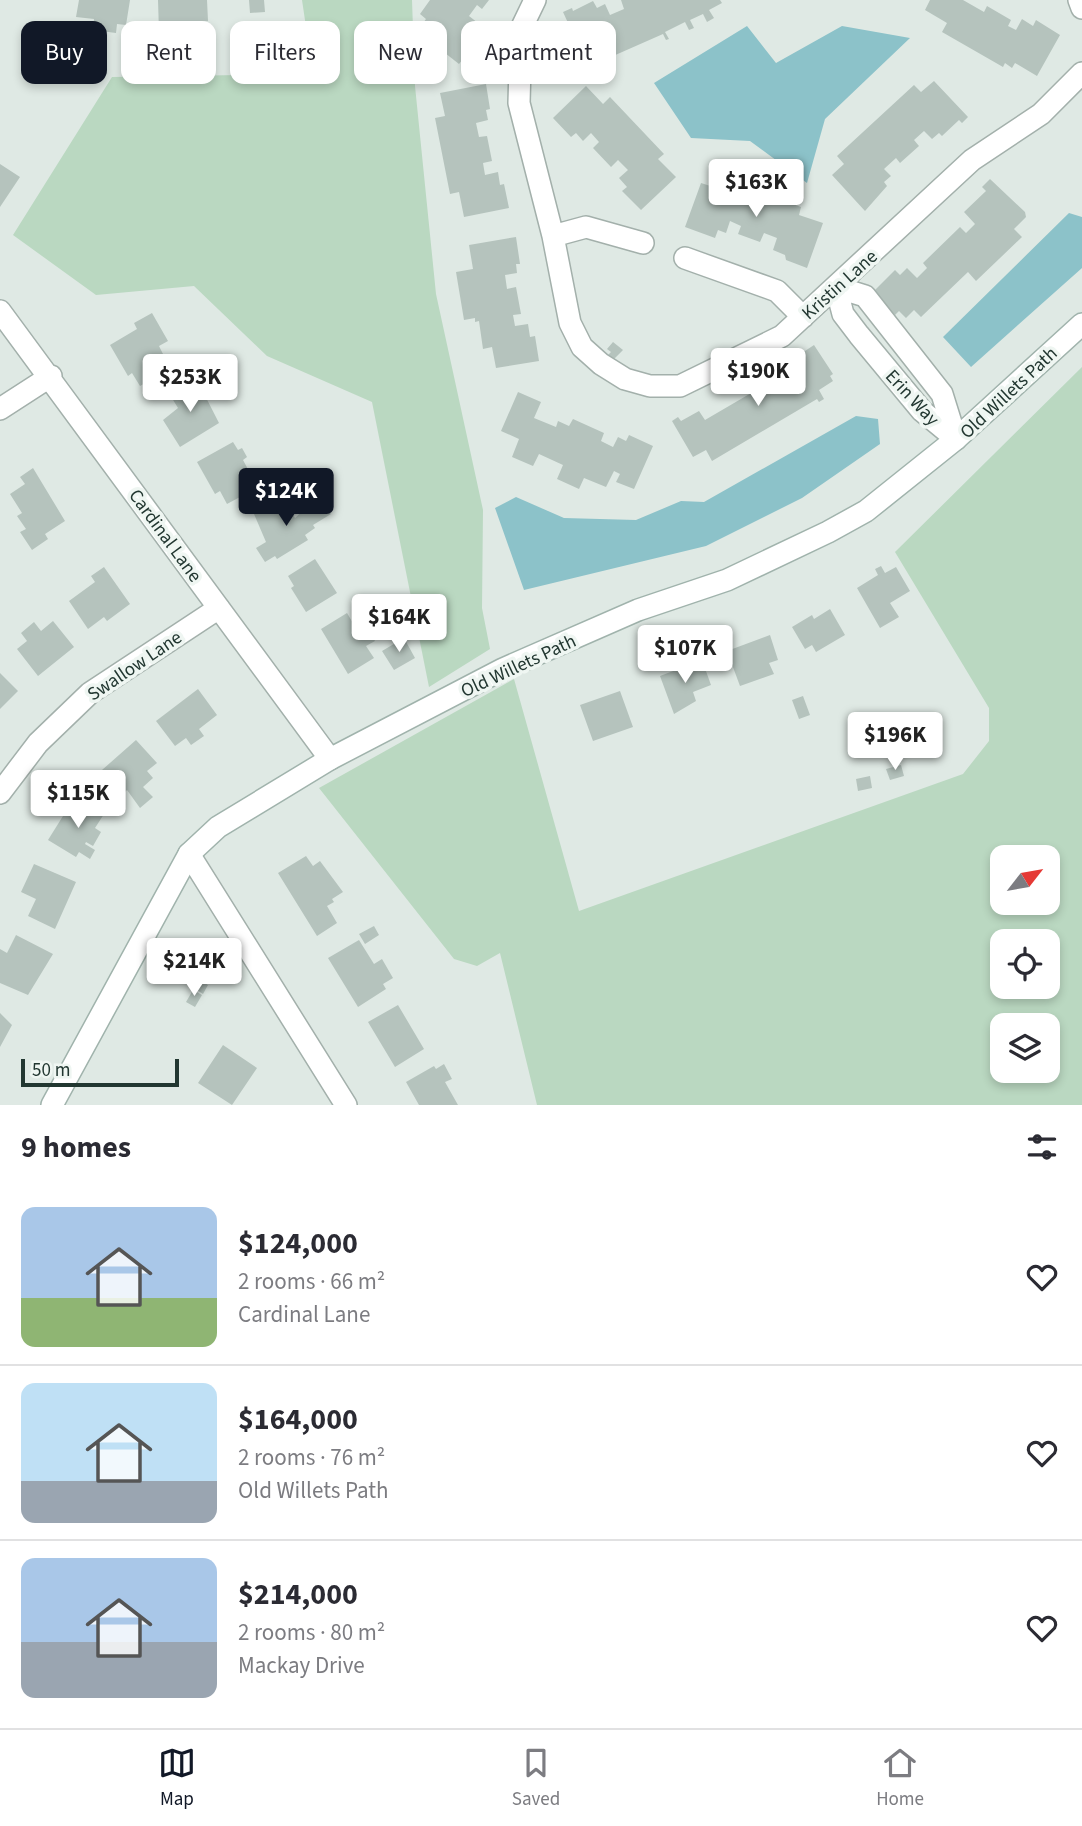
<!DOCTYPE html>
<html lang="en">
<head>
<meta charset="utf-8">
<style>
	:root { --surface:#fff; --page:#f7f7f7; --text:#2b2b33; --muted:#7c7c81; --line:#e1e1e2; --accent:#111827 }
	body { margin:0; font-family:"Source Sans 3",sans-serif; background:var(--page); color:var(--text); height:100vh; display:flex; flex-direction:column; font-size:26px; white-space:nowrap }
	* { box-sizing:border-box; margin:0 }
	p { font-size:23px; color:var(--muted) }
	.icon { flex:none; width:38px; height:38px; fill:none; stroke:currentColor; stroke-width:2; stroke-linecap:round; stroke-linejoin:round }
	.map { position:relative; height:1105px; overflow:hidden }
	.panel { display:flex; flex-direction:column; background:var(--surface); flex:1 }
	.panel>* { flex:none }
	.banner { position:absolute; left:21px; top:21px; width:700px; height:63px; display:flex; gap:14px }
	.needle { width:46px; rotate:59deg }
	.tools { position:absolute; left:990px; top:845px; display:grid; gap:14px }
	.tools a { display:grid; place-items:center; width:70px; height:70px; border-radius:14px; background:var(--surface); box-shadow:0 4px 10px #0003; font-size:35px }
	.scale { position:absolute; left:21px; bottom:18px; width:158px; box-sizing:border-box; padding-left:7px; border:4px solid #223731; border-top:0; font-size:19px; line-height:24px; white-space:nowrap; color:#223731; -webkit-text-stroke:5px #eff6f2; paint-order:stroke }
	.price { position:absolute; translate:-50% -60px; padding:0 16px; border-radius:7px; background:#fff; color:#222; font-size:23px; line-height:46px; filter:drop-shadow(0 2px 4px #0008) }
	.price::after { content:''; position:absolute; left:50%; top:42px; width:21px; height:16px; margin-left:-10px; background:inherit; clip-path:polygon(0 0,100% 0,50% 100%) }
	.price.selected { background:var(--accent); color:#fff }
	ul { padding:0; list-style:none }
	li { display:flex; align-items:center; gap:21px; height:175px; padding:0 21px }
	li+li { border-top:2px solid var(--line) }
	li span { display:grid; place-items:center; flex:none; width:196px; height:140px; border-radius:14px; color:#555 }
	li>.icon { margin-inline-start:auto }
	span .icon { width:84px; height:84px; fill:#fffc; stroke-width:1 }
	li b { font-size:30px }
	h2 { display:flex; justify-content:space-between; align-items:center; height:84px; padding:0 21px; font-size:30px }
	.tag { padding:0 24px; border-radius:14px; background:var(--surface); box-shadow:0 4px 10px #0003; font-size:24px; line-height:63px }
	.tag.selected { background:var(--accent); color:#fff }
	.dock { display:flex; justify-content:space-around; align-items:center; height:98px; border-top:2px solid var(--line); background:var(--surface); font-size:19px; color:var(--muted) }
	.dock a { display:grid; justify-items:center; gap:4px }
	.dock .selected { color:var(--accent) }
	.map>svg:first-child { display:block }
	.green { fill:#bad8c1; fill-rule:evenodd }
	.water { fill:#8cc2c9 }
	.building { fill:#b5c3bd }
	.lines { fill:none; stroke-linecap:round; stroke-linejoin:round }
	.street-casing { stroke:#a3b0ab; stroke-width:24 }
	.secondary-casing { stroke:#a0b3ac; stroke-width:24 }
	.street { stroke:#fff; stroke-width:21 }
	.secondary { stroke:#fff; stroke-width:21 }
	.labels { text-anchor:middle; stroke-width:7; stroke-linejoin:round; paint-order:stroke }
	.street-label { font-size:19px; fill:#223731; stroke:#eff6f2 }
</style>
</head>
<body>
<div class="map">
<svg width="1082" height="1105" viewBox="0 0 1082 1105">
	<rect width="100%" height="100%" fill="#dfe9e4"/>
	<path class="green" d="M302 0H412L415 86 436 294 483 510 482 608 490 649 429 687 372 402 267 356 194 286 96 295 13 235 112 77 313 74Z
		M1082 367V1105H537L500 953 477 966 454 959 319 788 514 679 579 911 963 774 989 741V708L895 552ZM1003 858H1048V903H1003ZM1003 942H1048V987H1003ZM1003 1026H1048V1071H1003Z"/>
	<path class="water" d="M747 26 776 63 842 26 910 38 825 119 807 183 750 141 691 138 654 83Z
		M1069 213 1082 217V268L971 367 943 337Z
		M856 416 878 419 880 444 802 498 706 546 524 590 495 508 516 497 564 518 636 520 681 501 704 502Z"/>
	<path class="building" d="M79 0H130L126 25 117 24 116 33 93 30 94 19 76 17Z
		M158 0H207L208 21 186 22 187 31 159 32Z
		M249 0H264L265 12 250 13Z
		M430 0H489L482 9 477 5 469 16 478 23 472 32 475 34 462 51 467 54 459 64 417 31 426 19 420 14Z
		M621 0H720L722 3 709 10 714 18 707 22 703 14 690 20 694 28 689 30 685 22 665 32 669 39 666 40 663 34 604 60 600 52 585 60 563 12 572 8 573 11 593 1 597 8 605 4 610 15 624 9Z
		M930 0H963L984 12 987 6 1011 20 1008 26 1016 30 1022 19 1033 26 1036 20 1060 35 1037 76 1015 63 1012 68 1005 63 1003 67 942 32 947 23 925 10Z
		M300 46V59L285 60 284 47Z
		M934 81 968 117 962 123 959 120 942 136 939 133 932 139 924 131 914 140 919 146 900 163 896 158 884 169 891 176 884 182 887 186 865 211 832 175 844 164 837 156 914 85 921 92Z
		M486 84 490 109 486 110 488 120 476 123 479 137 487 136 492 161 483 163 485 175 498 172 500 185 504 184 509 208 464 217 459 192 450 194 435 118 445 116 440 93Z
		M586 86 603 104 610 97 664 154 658 159 676 177 641 210 622 191 627 187 619 178 628 170 618 160 611 167 593 148 599 142 591 133 583 141 576 133 571 137 553 118Z
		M0 164 20 177 0 207Z
		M990 179 1025 212 1026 217 1014 229 1022 237 976 281 968 272 921 317 914 310 906 318 899 311 895 315 873 292 895 270 900 275 907 268 917 278 927 268 923 263 960 227 966 233 975 224 964 212 986 191 982 187Z
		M730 181 801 207 799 215 823 223 807 268 786 260 785 255 773 250 777 238 764 233 760 242 738 234 741 226 730 221 726 233 718 230 715 238 685 227 701 183 726 191Z
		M516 237 520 264H516L517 273 505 275 507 289 516 287 521 314 513 315 515 326 528 324 530 337 535 336 539 361 496 368 492 347 483 349 479 321 475 322V318L464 320 456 272 473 269 469 245Z
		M152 313 168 341 159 346 164 356 158 359 165 372 140 386 132 373 128 376 110 345 137 329 134 323Z
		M613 342 623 350 614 359 608 355 611 352 607 349Z
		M814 345 833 374 830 376 833 381 819 390 824 399 819 402 817 399 712 461 706 450 693 457 672 421 678 417 681 421 699 411 705 420 782 375 778 369Z
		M196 378 219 423 180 447 163 420 178 408 170 395Z
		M518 392 541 402 534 418 556 427 558 421 569 426 573 419 604 433 601 441 613 447 618 437 626 441 629 435 653 446 634 489 616 482 620 474 614 471 606 487 584 478 579 489 557 479 563 465 539 454 533 466 512 457 519 439 501 431Z
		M233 442 238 450 242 448 247 457 243 460 250 473 245 476 253 490 227 504 220 491 215 494 197 462Z
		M33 468 65 521 45 534 48 539 32 550 20 532 26 529 17 516 22 513 10 494 25 484 20 477Z
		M283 497 295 518 310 504 315 512 326 505 331 514 313 525 315 528 305 535 308 540 277 559 275 556 265 562 256 548 266 542 254 514Z
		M315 559 337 593 306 612 291 588 294 586 288 576Z
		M881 566 885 573 896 567 910 591 890 603 899 617 880 628 857 588 878 575 875 569Z
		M104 567 130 604 107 621 104 617 88 629 69 601 95 582 91 576Z
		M830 609 845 635 816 652 812 645 805 649 792 627 812 615 814 619Z
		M347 613 360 635 369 630 375 641 366 646 374 658 348 674 321 629Z
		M53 621 74 647 38 676 17 649 27 641 21 633 34 622 41 631Z
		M770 635 778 660 769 663 774 674 740 686 727 651Z
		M404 638 415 658 394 670 382 651Z
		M702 660 711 685 693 692 696 701 674 714 660 676Z
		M0 673 18 691 0 709Z
		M198 689 217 715 199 729 204 736 191 745 186 738 175 746 156 721Z
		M620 691 633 727 593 741 580 705Z
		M803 696 810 715 799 719 792 700Z
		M136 740 157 763 147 771 153 778 143 787 153 797 140 808 127 790 123 794 102 770Z
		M901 765 904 776 890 780 886 769Z
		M870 776 872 788 858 791 856 779Z
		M80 799 104 814 95 828 101 832 93 846 86 842 85 844 95 850 90 859 79 852 76 857 48 840 68 808 73 811Z
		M306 856 313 866 320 861 343 892 332 899 334 902 327 906 337 923 317 936 278 873Z
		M34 864 76 882 55 929 28 916 36 899 21 892Z
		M374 926 379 935 365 944 359 934Z
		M16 935 53 954 28 995 0 983V949L7 953Z
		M359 940 374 964 382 959 393 978 383 984 386 989 358 1007 328 958Z
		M194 941 219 949 210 977 195 969 199 957 190 955Z
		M191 975 208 985 203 994 186 983Z
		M193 990 202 995 195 1007 186 1002Z
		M398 1005 424 1049 395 1067 368 1022Z
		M0 1013 12 1025 0 1047Z
		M223 1045 257 1068 232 1105 198 1083Z
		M444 1064 452 1079 445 1082 458 1105H419L406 1082 434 1066 436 1069Z"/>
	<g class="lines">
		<defs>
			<path id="street" d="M535 0 521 29 519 103 553 236 570 323 582 347 601 364 625 379 650 386H680L782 336 972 160 1041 114 1082 73
				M1079 0 1082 8
				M553 236 586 227 643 243
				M685 258 777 291 803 317
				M836 287 865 296 942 394 956 439
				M836 287 843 314 859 335 922 411 956 439
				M0 311 330 759
				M0 409 51 376
				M0 793 38 743 90 693 219 608
				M189 854 346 1105"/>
			<path id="secondary" d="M52 1105 189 854 218 827 330 759 503 669 638 610 727 580 828 532 866 511 956 439 1082 324"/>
		</defs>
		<use href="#street" class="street-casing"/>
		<use href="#secondary" class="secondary-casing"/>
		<use href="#street" class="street"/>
		<use href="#secondary" class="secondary"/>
	</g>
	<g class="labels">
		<g class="street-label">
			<text transform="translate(839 284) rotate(-42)" y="7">Kristin Lane</text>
			<text transform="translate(1008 392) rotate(-43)" y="7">Old Willets Path</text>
			<text transform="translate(913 397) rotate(47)" y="7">Erin Way</text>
			<text transform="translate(166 535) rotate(54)" y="7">Cardinal Lane</text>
			<text transform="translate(134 665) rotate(-34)" y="7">Swallow Lane</text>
			<text transform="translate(518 665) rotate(-25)" y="7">Old Willets Path</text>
		</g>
	</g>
</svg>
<div class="tools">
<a><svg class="needle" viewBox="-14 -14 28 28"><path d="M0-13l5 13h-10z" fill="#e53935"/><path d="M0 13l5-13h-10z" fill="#7c7c81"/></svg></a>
<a><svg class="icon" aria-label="locate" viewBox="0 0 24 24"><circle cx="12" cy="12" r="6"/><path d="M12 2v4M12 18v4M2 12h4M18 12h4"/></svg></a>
<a><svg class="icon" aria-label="layers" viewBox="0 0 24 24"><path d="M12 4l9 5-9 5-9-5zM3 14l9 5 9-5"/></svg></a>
</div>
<div class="scale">50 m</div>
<b class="price" style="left:756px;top:219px">$163K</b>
<b class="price" style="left:758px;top:408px">$190K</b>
<b class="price" style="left:190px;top:414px">$253K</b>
<b class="price selected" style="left:286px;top:528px">$124K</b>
<b class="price" style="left:399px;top:654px">$164K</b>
<b class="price" style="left:685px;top:685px">$107K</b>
<b class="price" style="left:895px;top:772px">$196K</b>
<b class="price" style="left:78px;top:830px">$115K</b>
<b class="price" style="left:194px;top:998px">$214K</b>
<div class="banner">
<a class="tag selected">Buy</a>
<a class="tag">Rent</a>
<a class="tag">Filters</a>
<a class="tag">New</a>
<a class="tag">Apartment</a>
</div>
</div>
<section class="panel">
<h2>9 homes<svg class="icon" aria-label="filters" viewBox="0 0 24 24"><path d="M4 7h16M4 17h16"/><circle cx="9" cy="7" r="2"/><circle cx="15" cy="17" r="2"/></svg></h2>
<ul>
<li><span style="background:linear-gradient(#a9c7e8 65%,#8fb573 0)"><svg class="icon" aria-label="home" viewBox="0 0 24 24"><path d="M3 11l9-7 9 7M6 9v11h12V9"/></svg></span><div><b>$124,000</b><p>2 rooms · 66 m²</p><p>Cardinal Lane</p></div><svg class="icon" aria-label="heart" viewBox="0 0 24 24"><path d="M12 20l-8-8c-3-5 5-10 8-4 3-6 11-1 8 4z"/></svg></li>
<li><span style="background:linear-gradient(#bfe0f5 70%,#9aa5b1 0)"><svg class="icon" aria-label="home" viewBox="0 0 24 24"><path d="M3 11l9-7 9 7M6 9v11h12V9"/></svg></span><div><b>$164,000</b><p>2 rooms · 76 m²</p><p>Old Willets Path</p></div><svg class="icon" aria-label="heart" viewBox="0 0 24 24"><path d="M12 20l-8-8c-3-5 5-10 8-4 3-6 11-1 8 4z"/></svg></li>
<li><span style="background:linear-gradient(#a9c7e8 60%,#9aa5b1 0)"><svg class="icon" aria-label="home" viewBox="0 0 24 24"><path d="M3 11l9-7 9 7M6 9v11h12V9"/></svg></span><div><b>$214,000</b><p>2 rooms · 80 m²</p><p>Mackay Drive</p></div><svg class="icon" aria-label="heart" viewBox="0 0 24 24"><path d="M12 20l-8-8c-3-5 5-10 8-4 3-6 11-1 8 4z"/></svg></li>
</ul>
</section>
<nav class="dock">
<a class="selected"><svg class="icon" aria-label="map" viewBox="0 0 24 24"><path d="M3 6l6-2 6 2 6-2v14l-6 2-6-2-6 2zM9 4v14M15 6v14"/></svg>Map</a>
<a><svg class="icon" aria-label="saved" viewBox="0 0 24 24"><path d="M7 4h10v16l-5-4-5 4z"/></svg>Saved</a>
<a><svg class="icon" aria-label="home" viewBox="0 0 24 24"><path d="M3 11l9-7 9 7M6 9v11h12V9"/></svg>Home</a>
</nav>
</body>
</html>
